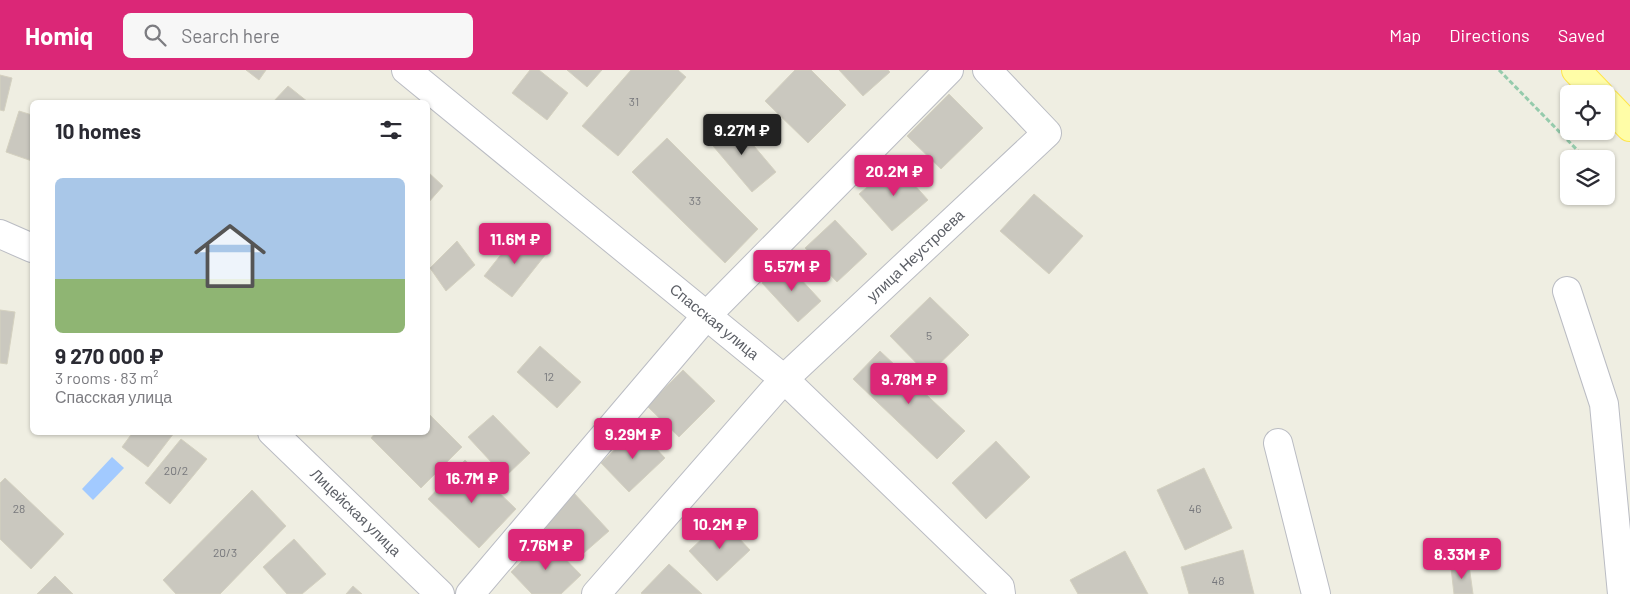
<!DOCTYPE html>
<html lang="en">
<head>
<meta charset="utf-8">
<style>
	:root { --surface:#fff; --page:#f7f7f7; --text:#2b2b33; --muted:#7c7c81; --line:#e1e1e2; --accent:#db2777 }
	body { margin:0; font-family:Barlow,sans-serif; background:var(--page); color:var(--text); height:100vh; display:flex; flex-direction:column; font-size:19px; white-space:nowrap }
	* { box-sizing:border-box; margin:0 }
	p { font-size:16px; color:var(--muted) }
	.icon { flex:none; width:28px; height:28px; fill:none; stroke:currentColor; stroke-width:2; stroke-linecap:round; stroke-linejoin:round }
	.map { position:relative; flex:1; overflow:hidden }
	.side { position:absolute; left:30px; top:30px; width:400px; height:335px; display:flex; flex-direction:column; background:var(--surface); border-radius:8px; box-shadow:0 1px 4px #0004 }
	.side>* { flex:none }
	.controls { position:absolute; left:1560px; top:15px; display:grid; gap:10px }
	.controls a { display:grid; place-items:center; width:55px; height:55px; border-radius:8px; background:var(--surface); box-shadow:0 1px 4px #0004; font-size:25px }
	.price { position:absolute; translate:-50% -42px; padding:0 11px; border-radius:5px; background:var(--accent); color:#fff; font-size:16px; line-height:32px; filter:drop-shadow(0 1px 2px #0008) }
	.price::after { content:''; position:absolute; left:50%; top:30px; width:15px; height:11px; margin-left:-8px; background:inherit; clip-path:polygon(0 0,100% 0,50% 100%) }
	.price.active { background:#222; color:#fff }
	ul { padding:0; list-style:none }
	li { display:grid; align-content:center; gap:10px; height:265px; padding:0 25px }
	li+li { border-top:1px solid var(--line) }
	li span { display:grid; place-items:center; height:155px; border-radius:8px; color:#555 }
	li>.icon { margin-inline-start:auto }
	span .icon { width:90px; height:90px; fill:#fffc; stroke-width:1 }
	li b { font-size:21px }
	h2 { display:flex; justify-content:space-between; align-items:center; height:60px; padding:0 25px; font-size:21px }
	header { display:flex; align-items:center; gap:30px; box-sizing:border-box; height:70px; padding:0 25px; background:var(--accent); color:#fff }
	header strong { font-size:24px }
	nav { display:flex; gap:28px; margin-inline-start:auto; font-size:18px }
	.search { width:350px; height:45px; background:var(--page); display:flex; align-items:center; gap:12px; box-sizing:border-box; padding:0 18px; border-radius:8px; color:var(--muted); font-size:19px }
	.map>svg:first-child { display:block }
	.water { fill:#a2caff }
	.building { fill:#cac8bf; stroke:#d4d1c0 }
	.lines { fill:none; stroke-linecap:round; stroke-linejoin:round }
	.minor-casing { stroke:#babcc3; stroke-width:30 }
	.major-casing { stroke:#ffe54b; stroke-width:30 }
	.path { stroke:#95cbac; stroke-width:3; stroke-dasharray:5 2.5; stroke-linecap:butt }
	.minor { stroke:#fff; stroke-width:28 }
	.major { stroke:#fffda7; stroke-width:28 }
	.labels { text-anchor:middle; stroke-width:4; stroke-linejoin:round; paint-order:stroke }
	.number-label { font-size:12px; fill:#77787c }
	.street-label { font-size:15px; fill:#5b5e65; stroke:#fff }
</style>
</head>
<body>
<header>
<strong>Homiq</strong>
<div class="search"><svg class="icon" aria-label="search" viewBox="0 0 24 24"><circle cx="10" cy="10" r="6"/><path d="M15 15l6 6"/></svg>Search here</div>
<nav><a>Map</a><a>Directions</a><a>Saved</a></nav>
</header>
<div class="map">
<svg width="1630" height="524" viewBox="0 0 1630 524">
	<rect width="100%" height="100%" fill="#efeee2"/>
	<path class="water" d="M112 387 124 398 93 430 82 419Z"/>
	<path class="building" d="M246 0H266L259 10Z
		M530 0H539L568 23 547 50 512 23Z
		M567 0H602L587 17Z
		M631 0H678L686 7 618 86 582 56Z
		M795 0H811L846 35 808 73 765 31Z
		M839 0H888L890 2 863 26Z
		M0 5 12 8 4 41 0 40Z
		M288 16 308 32H273Z
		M949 24 983 58 941 99 907 66Z
		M19 41 32 45V91L6 82Z
		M732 50 776 102 752 122 708 70Z
		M667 68 758 159 725 193 632 102Z
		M895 93 928 130 892 161 859 124Z
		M428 102 443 116 428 133Z
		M1034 124 1083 166 1049 204 1000 161Z
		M835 150 867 184 837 212 805 178Z
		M518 163 546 184 512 227 484 206Z
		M457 171 475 195 446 221 430 198Z
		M785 192 821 231 798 252 762 213Z
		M930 227 969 265 928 305 890 266Z
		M0 240 15 242 7 294 0 293Z
		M540 276 581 312 557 338 517 302Z
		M880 281 965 361 937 389 853 309Z
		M683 300 715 331 679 367 647 336Z
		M428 343 462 377 421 418 371 368 376 362H428Z
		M493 345 530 383 505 407 468 367Z
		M637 358 665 388 629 422 601 393Z
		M133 362H174V363L148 397 122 377Z
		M181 369 207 389 170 434 145 413Z
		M996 371 1030 407 986 449 952 413Z
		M465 390 516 439 479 478 428 429Z
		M1204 398 1232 458 1185 480 1157 420Z
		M5 408 64 464 31 499 0 469V413Z
		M252 420 286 456 220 524H176L163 510Z
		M573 422 609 461 577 489 541 454Z
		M722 450 750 480 717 511 689 481Z
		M545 468 581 505 561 524H532L511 502Z
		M294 469 326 504 302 524H287L263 497Z
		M1243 480 1254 524H1189L1181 497Z
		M1125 481 1148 524H1078L1070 510Z
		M669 494 702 524H642L641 523Z
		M1469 495 1473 524H1454L1451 498Z
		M55 506 73 524H37Z
		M353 516 362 524H346Z"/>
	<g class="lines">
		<defs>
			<g id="minor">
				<path id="s1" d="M406 0 784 309 1000 517 1001 524"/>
				<path d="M0 164 32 178"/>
				<path d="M1567 221 1604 334 1622 524"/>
				<path id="s2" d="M272 362 440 524"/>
				<path d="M1278 373 1316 524"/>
				<path d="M470 524 707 245 949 0"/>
				<path id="s3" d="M596 524 784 309 1047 63 987 0"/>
			</g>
			<path id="major" d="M1576 0 1599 24
				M1606 32 1630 57"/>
		</defs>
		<use href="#minor" class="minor-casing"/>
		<use href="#major" class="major-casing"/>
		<path class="path" d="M1499 0 1585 88"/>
		<use href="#minor" class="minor"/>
		<use href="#major" class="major"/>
	</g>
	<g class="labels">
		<g class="number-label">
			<text x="634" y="36">31</text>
			<text x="695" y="135">33</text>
			<text x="929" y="270">5</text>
			<text x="549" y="311">12</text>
			<text x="176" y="405">20/2</text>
			<text x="19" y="443">28</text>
			<text x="1195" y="443">46</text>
			<text x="225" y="487">20/3</text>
			<text x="1218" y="515">48</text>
		</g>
		<g class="street-label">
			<text dy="5" stroke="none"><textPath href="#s3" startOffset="466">улица Неустроева</textPath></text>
			<text dy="5" stroke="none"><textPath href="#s1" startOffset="398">Спасская улица</textPath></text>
			<text dy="5" stroke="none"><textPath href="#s2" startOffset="116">Лицейская улица</textPath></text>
		</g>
	</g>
</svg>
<div class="controls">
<a><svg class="icon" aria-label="locate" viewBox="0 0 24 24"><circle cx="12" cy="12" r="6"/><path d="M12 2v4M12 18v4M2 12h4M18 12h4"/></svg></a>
<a><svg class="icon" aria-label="layers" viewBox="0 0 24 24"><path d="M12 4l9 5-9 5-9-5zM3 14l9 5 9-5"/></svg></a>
</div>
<b class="price active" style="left:742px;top:86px">9.27M ₽</b>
<b class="price" style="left:894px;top:127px">20.2M ₽</b>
<b class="price" style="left:515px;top:195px">11.6M ₽</b>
<b class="price" style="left:792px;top:222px">5.57M ₽</b>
<b class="price" style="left:909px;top:335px">9.78M ₽</b>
<b class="price" style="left:633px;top:390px">9.29M ₽</b>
<b class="price" style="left:472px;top:434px">16.7M ₽</b>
<b class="price" style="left:720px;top:480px">10.2M ₽</b>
<b class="price" style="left:546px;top:501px">7.76M ₽</b>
<b class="price" style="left:1462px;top:510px">8.33M ₽</b>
<section class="side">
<h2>10 homes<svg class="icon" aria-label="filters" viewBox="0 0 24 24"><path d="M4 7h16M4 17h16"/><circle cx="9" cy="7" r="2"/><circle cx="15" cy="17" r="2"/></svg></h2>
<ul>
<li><span style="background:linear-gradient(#a9c7e8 65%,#8fb573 0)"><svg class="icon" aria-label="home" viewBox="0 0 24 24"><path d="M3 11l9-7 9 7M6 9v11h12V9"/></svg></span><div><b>9 270 000 ₽</b><p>3 rooms · 83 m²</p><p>Спасская улица</p></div></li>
</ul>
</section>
</div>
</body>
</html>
